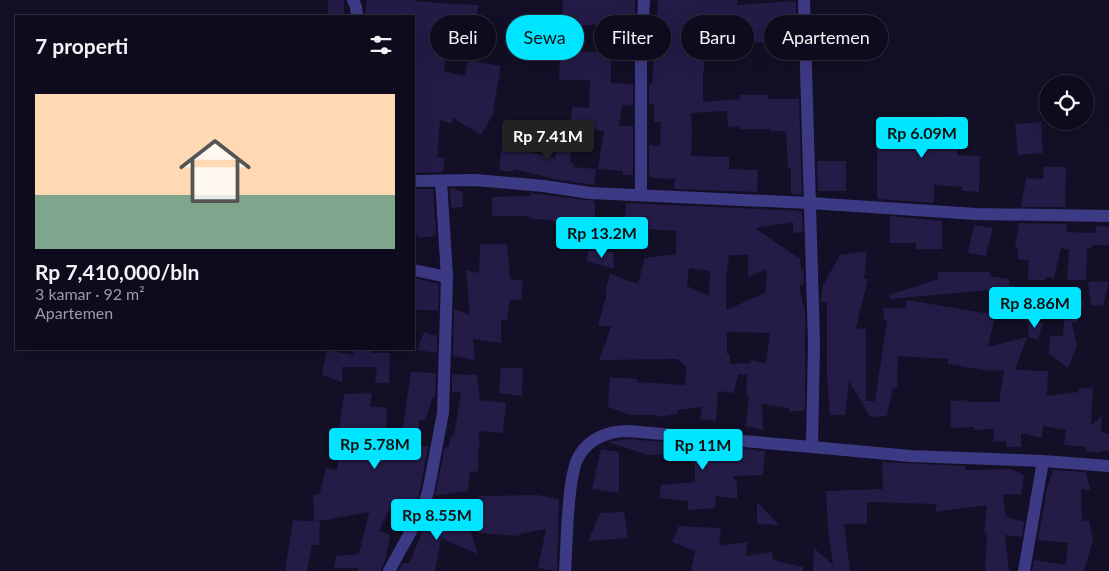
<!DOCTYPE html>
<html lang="id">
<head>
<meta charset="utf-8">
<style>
	:root { --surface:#0e0b1c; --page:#1c1929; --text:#f1f3f6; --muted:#9b9ba3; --line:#2e2b3b; --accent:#00e5ff }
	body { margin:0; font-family:Lato,sans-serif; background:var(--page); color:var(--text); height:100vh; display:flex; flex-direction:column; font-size:19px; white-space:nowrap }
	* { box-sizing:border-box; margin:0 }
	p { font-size:16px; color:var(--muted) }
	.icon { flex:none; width:28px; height:28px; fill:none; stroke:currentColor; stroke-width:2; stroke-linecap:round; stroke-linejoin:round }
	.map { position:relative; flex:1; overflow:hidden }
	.panel { position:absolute; left:15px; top:15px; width:400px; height:335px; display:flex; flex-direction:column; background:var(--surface); border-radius:0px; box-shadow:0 5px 20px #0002,0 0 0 1px var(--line) }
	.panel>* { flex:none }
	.guide { position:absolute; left:430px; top:15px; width:475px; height:45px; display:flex; gap:10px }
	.tools { position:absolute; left:1039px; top:75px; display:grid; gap:10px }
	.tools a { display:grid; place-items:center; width:55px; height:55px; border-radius:50%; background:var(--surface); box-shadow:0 5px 20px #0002,0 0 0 1px var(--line); font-size:25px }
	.price { position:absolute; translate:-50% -42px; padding:0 11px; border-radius:5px; background:var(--accent); color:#111; font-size:16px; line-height:32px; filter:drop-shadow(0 1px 2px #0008) }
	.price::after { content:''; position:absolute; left:50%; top:30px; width:15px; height:11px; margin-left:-8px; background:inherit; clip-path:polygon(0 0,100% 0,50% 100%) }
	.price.active { background:#222; color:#fff }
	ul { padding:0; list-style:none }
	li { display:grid; align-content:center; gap:10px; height:265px; padding:0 20px }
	li span { display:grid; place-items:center; height:155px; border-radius:0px; color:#555 }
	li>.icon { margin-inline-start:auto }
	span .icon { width:90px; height:90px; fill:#fffc; stroke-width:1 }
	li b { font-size:21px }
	h2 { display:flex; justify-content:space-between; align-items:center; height:60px; padding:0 20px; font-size:21px }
	.chip { padding:0 18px; border-radius:22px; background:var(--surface); box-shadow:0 5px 20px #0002,0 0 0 1px var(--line); font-size:18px; line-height:45px }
	.chip.active { background:var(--accent); color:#111 }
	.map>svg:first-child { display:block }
	.building { fill:#241b47; fill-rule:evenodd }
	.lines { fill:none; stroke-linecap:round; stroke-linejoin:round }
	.minor { stroke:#3d3a85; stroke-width:12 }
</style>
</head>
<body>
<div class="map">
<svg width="1109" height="571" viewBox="0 0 1109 571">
	<rect width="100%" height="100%" fill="#130f26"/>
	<path class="building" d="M328 0H344V16H328Z
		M367 0H415V1L437 3 478 5 476 37 448 35 444 71 465 76 468 60 501 66 493 110 495 111 481 135 453 118 452 124 440 120 437 157 445 158 443 172 414 173V16H365Z
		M562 0H635V19L626 20 627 51H611V83L633 84V106L622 105 619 126H633V175H623V171L598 169 604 131 570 128 572 107 589 108 590 80H559L560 51 602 52 601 24 564 28Z
		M658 0H737V5L796 1 797 40 753 43V41L707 38 703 76V102L740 99V95H768V99H799L802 195 791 194V168H788L786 131H770V129H740V126L728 127 727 111 691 113 692 131 691 156 729 157V169L758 170 757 192 674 189 675 179 651 178V175H649V145L660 146 661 122H654V104H649V84H652Z
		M941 116 960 117 957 155 980 156 979 192 962 191V187L934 185V203L877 199V119L941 118Z
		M1041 122 1043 153 1018 155 1015 124Z
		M558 128 573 130 570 162 574 163 573 167 596 169 594 185 559 180 513 169V172L499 170 502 145 516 146V149L555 158Z
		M817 161H846V191H818Z
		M1044 167H1066L1065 207H1021L1026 178 1043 179Z
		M453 188 463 193V207L451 208 450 189Z
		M414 189H433L436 236 418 238V235L414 236Z
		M530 193 595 201V221H556L528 218 529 216H492V197L530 196Z
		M626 203 802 211 803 232 793 233V222L755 228 800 259 801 269H803L804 284 799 286 805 312V410L789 412V408L762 404 763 430 746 426 749 395H746L747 375 738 374 734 393 718 391 716 421 700 419 702 407 677 410V414L657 417V415H630L608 407 610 377 638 379 637 382 685 385 686 367 677 359 599 360 611 327 598 325 607 293 605 292 610 274 638 284 645 258 676 254V231L649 229 648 248 622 245ZM729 255H748V277L767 269 765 293 726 310V280ZM689 268 710 271 709 296 687 286ZM727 332 770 333 766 364 751 360V363L730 364V355L727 354Z
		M890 216 942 221V249H916V243H890Z
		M1019 223 1067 224 1066 232 1095 233 1096 226 1109 227V245H1092V249L1087 248 1086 280H1067L1069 250 1061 248 1054 278 1045 277V280H1028L1029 261 1018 259V248L1015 247Z
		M974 225 993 228 986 256 968 253Z
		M480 244H507L510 279 523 281 521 300H510L507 320H501V343L473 339 475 360 453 356 454 309 470 315 466 270 479 273Z
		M588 251 613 252 614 269 587 261Z
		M867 251 864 279H868L856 328 866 329V401H875L887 320H884L883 308H906L907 300 990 314 989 290 890 299 889 295 938 279V272H990L989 276 1009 279V285L1026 289 1028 320 995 316 988 347 1027 337 1015 370 1048 371 1047 396 1078 392 1079 389 1093 387 1091 426 1102 415 1101 432 1109 434V451H1100L1099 453 1085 451 1086 447 1064 445 1066 430 1043 426 1042 438 1021 433V447H1006L1007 441 993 442 994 429 974 430V427L951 428 950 401 967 400V402H999L1004 370 990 371 948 364V359L898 356 897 388H893L887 416 870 417 849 381 845 415H830L827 376V302H821L823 285 840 255Z
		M414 278 439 284 438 310H414Z
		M1109 281 1103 306 1091 305 1088 282Z
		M1066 297 1084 301 1077 322 1072 323 1077 346 1068 368 1049 354 1050 336H1063Z
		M1028 320 1043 323 1038 340 1029 337Z
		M424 332 437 336V353L417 350Z
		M353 349H372V353H390L389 383H375L377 367H342V382L322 375 327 350 353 355Z
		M501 368H523L522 396 499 393Z
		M411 372 436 373 435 397H433L425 420H419L417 446H428L420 490 414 510 412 512 390 508 379 531 390 535 385 561 381 571H357L358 568H334L336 556 359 554 369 512 314 522 313 495 320 493 326 468 337 470 341 442H337L344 394 372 393 370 406 387 408 385 458 398 459Z
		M452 374 477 375 480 400 506 403 503 433 478 431 480 447H478V472L470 471 468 491 435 496 445 447H449L451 435H454L461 392H452Z
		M628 439 722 447 720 456 742 462 743 449 765 451 763 475 732 476 737 482V499L716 496 715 508 688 510V501L659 498 661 485 695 482V464H693V453L666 450 667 454 648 455 608 442Z
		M601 449 619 452V493L592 489Z
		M882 462 965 466V470L1011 469 1024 475 1021 495 1003 494 1006 517 1024 522 1022 537 1005 535 1009 571H985L987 533 984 532 987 505 936 512V504L867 502V524H844L850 571H813L814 548 833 565 828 529 826 491 883 489Z
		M1053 470 1086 472 1090 490 1081 489 1082 521 1089 520 1093 541 1084 571H1032L1034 560 1066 565 1068 543 1038 540 1047 488Z
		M537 495 559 499 557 571 538 568 546 529 519 534V536L478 533 479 496Z
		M435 497 442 520 469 527 478 554 441 538 435 571H398L403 563H410Z
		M757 502 779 525 757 524Z
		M624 512 628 538 588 541 600 513Z
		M293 520 320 522 319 545H312L307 571H285Z
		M679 526 721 528 719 546 747 542 746 556 772 552 773 560 803 567V571H691L695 551 672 542Z"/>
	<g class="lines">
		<path class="minor" d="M353 0 356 7 357 16
			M414 181 475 180 544 186 590 193 809 203 976 214 1109 216
			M641 194V60L644 0
			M414 270 447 277
			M812 447 910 456 1043 461 1109 466
			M389 571 421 513 428 492 443 413 447 277 441 181
			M565 571C567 546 567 475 579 456 589 438 609 431 628 431L812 447 814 343 804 0
			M1024 571 1043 461"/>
	</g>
</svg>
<div class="tools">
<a><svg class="icon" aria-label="locate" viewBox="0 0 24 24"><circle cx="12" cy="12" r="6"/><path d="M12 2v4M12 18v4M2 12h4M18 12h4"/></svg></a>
</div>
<b class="price" style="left:922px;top:159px">Rp 6.09M</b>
<b class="price active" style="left:548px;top:162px">Rp 7.41M</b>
<b class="price" style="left:602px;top:259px">Rp 13.2M</b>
<b class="price" style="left:1035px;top:329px">Rp 8.86M</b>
<b class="price" style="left:375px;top:470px">Rp 5.78M</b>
<b class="price" style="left:703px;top:471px">Rp 11M</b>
<b class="price" style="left:437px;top:541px">Rp 8.55M</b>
<div class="guide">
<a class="chip">Beli</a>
<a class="chip active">Sewa</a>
<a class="chip">Filter</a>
<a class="chip">Baru</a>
<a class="chip">Apartemen</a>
</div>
<section class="panel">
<h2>7 properti<svg class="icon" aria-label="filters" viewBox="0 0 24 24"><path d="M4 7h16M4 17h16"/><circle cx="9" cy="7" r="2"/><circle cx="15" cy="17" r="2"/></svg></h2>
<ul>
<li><span style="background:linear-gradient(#ffd9b3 65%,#7fa58c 0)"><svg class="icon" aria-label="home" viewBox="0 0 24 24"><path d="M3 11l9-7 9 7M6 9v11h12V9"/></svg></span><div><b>Rp 7,410,000/bln</b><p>3 kamar · 92 m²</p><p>Apartemen</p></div></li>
</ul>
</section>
</div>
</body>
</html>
